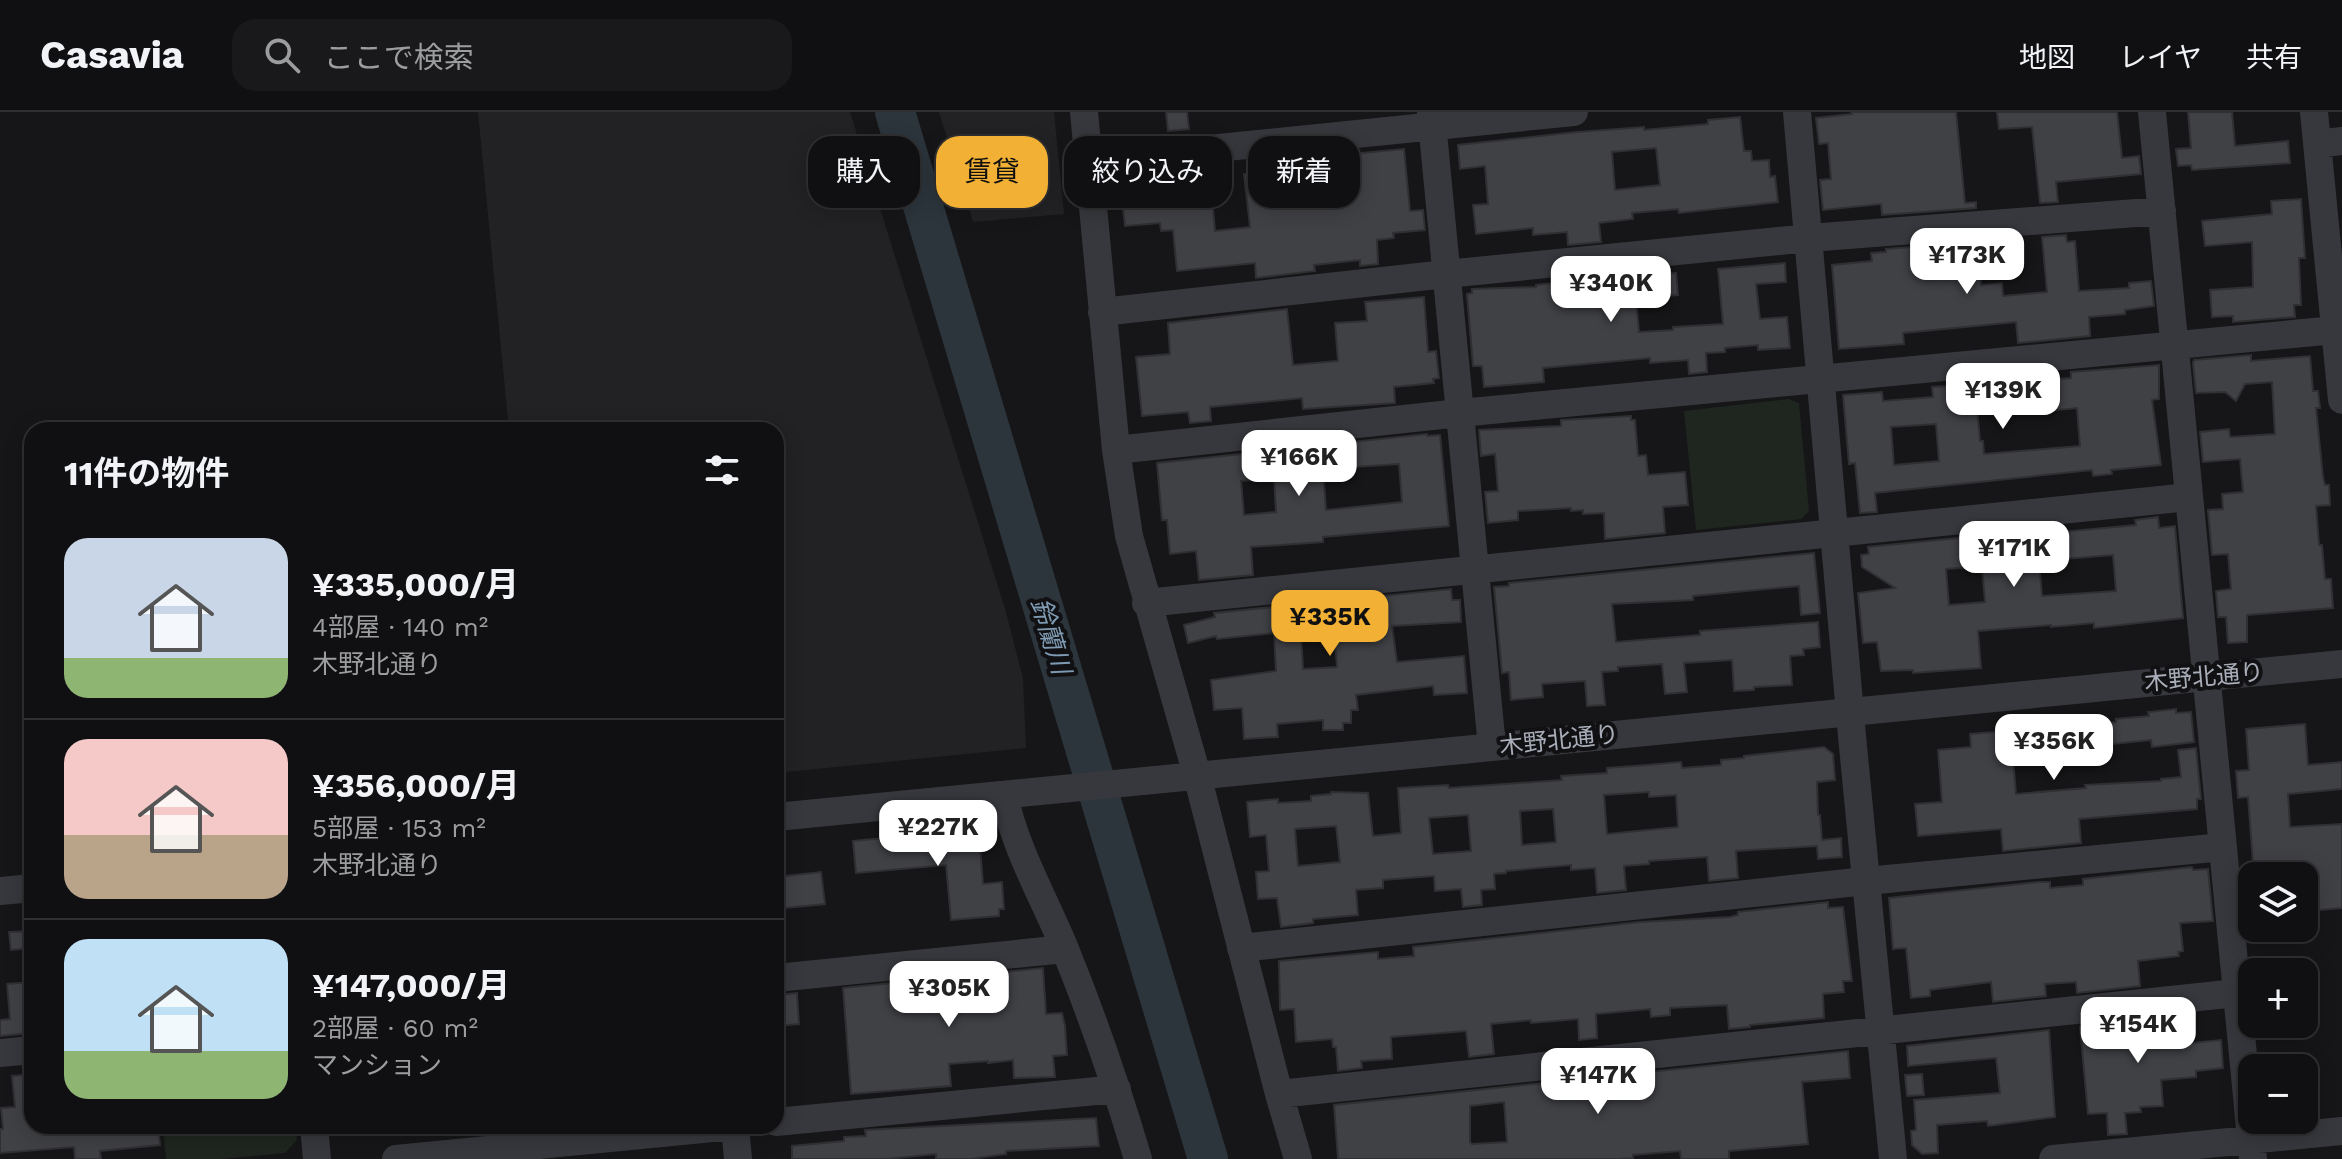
<!DOCTYPE html>
<html lang="ja">
<head>
<meta charset="utf-8">
<style>
	:root { --surface:#101012; --page:#19191b; --text:#f1f3f6; --muted:#9c9d9f; --line:#303032; --accent:#f2b134 }
	body { margin:0; font-family:"Work Sans","Noto Sans JP",sans-serif; background:var(--page); color:var(--text); height:100vh; display:flex; flex-direction:column; font-size:30px; white-space:nowrap }
	* { box-sizing:border-box; margin:0 }
	p { font-size:26px; color:var(--muted) }
	.icon { flex:none; width:44px; height:44px; fill:none; stroke:currentColor; stroke-width:2; stroke-linecap:round; stroke-linejoin:round }
	.map { position:relative; flex:1; overflow:hidden }
	.details { position:absolute; left:24px; top:310px; width:760px; height:712px; display:flex; flex-direction:column; background:var(--surface); border-radius:24px; box-shadow:0 4px 20px #0003,0 0 0 2px var(--line) }
	.details>* { flex:none }
	.banner { position:absolute; left:808px; top:24px; width:760px; height:72px; display:flex; gap:16px }
	.buttons { position:absolute; left:2238px; top:750px; display:grid; gap:16px }
	.buttons a { display:grid; place-items:center; width:80px; height:80px; border-radius:16px; background:var(--surface); box-shadow:0 4px 20px #0003,0 0 0 2px var(--line); font-size:40px }
	.price { position:absolute; translate:-50% -68px; padding:0 18px; border-radius:16px; background:#fff; color:#222; font-size:26px; line-height:52px; filter:drop-shadow(0 2px 4px #0008) }
	.price::after { content:''; position:absolute; left:50%; top:48px; width:24px; height:18px; margin-left:-12px; background:inherit; clip-path:polygon(0 0,100% 0,50% 100%) }
	.price.current { background:var(--accent); color:#111 }
	ul { padding:0; list-style:none }
	li { display:flex; align-items:center; gap:24px; height:200px; padding:0 40px }
	li+li { border-top:2px solid var(--line) }
	li span { display:grid; place-items:center; flex:none; width:224px; height:160px; border-radius:24px; color:#555 }
	li>.icon { margin-inline-start:auto }
	span .icon { width:96px; height:96px; fill:#fffc; stroke-width:1 }
	li b { font-size:34px }
	h2 { display:flex; justify-content:space-between; align-items:center; height:96px; padding:0 40px; font-size:34px }
	.pill { padding:0 28px; border-radius:24px; background:var(--surface); box-shadow:0 4px 20px #0003,0 0 0 2px var(--line); font-size:28px; line-height:72px }
	.pill.current { background:var(--accent); color:#111 }
	header { display:flex; align-items:center; gap:48px; box-sizing:border-box; height:112px; padding:0 40px; background:var(--surface); border-bottom:2px solid var(--line) }
	header strong { font-size:38px }
	nav { display:flex; gap:44px; margin-inline-start:auto; font-size:28px }
	.search { width:560px; height:72px; background:var(--page); display:flex; align-items:center; gap:20px; box-sizing:border-box; padding:0 28px; border-radius:24px; color:var(--muted); font-size:30px }
	.map>svg:first-child { display:block }
	.built { fill:#222225 }
	.green { fill:#1e261f }
	.lines { fill:none; stroke-linecap:round; stroke-linejoin:round }
	.river { stroke:#2c353c; stroke-width:40 }
	.building { fill:#404145; stroke:#303034; stroke-width:2; fill-rule:evenodd }
	.minor { stroke:#37383d; stroke-width:28 }
	.labels { text-anchor:middle; stroke-width:8; stroke-linejoin:round; paint-order:stroke }
	.street-label { font-size:24px; fill:#a8adb8; stroke:#111113 }
	.water-label { font-size:26px; font-style:italic; fill:#7f9bb3; stroke:#111113 }
</style>
</head>
<body>
<header>
<strong>Casavia</strong>
<div class="search"><svg class="icon" aria-label="search" viewBox="0 0 24 24"><circle cx="10" cy="10" r="6"/><path d="M15 15l6 6"/></svg>ここで検索</div>
<nav><a>地図</a><a>レイヤ</a><a>共有</a></nav>
</header>
<div class="map">
<svg width="2342" height="1047" viewBox="0 0 2342 1047">
	<rect width="100%" height="100%" fill="#161618"/>
	<path class="built" d="M478 0H850L1005 497 1023 566 1026 636 776 661V318H509Z
		M939 0H1054L1064 102 973 110Z"/>
	<path class="green" d="M1789 287 1799 291 1809 399 1801 407 1696 418 1684 299Z
		M163 1014H295L297 1028 285 1041 221 1047H166Z"/>
	<g class="lines">
		<path class="river" d="M895 0 1208 1047"/>
	</g>
	<path class="building" d="M1166 0H1187L1189 17 1168 19Z
		M1851 0H1956L1965 91 1976 90V96L1882 103 1881 92 1823 98 1820 68 1831 67 1828 31 1819 32 1816 6 1852 2Z
		M1997 0H2117L2122 46 2139 44 2141 62 2056 70 2058 90 2040 91 2032 15 1999 17Z
		M2188 0H2232L2235 34 2288 29 2290 51 2192 58 2191 53 2178 54 2176 37 2191 36Z
		M1740 5 1744 39H1751L1752 49 1769 48 1770 65 1775 64 1778 90 1679 101 1678 97 1632 101 1633 107 1599 111 1601 130 1568 133 1567 120 1533 123V116L1476 122 1473 93 1488 92 1485 54 1460 57 1458 33 1577 20 1644 15V18L1708 12V8ZM1656 36 1660 73 1615 78 1612 40Z
		M1404 37 1410 99 1423 98 1425 118 1393 121 1394 126 1377 128 1378 152 1360 154V148L1314 153 1315 159 1256 166 1255 151 1177 159 1173 118 1161 119 1160 111 1125 114 1123 96 1135 94 1133 65 1210 61 1215 119 1250 115 1244 62 1274 58 1275 67 1353 59 1351 42Z
		M2301 87 2305 146H2299L2301 193H2294L2295 205 2233 210V204L2212 205 2210 178 2253 175 2252 130 2205 134 2202 109 2272 102 2271 89Z
		M2066 123 2067 130 2075 129 2079 179 2129 176V171L2151 169 2154 194 2125 198V202L2089 205 2090 224 2018 231 2016 210 1903 221 1904 232 1839 237 1832 153 1872 149 1871 141 1886 140V137L1978 130 1981 173 2002 171 2003 184 2047 180 2042 125Z
		M1785 151 1786 170 1756 172 1760 207 1787 205 1790 236 1758 238V233L1725 236V240L1706 241 1707 260 1689 262 1688 248 1650 251V246L1543 256 1544 270 1484 275 1482 254H1473L1467 182 1472 181V177L1536 175V173L1609 165 1676 161 1678 183 1636 187 1639 220 1673 218V215L1723 212 1718 157Z
		M1424 185 1428 240 1436 239 1439 266 1433 267 1434 271 1394 275 1395 291 1303 297 1302 286 1210 295 1211 309 1190 311 1188 300 1142 304 1136 245 1170 242 1168 211 1287 197 1293 253 1338 249 1335 211 1367 209 1365 190Z
		M2251 243V249L2310 244 2313 279H2318L2320 296H2316L2323 365 2325 373H2329L2330 393 2316 394 2319 433H2322L2325 467H2331L2333 496 2247 503V530L2228 531 2226 505H2218L2216 479 2231 477 2228 442 2212 443 2208 398 2223 397 2222 382 2243 380 2240 347 2203 350 2200 320 2229 317 2230 325 2275 322 2272 270 2245 272 2236 289 2225 280 2196 281 2193 251 2194 248Z
		M2159 253V287L2152 288 2161 353 2111 358 2112 362 2093 364 2092 358 1875 381 1877 400 1860 401 1855 351 1849 352 1843 283 1882 280 1883 289 1933 285 1932 275 2071 266V260ZM2015 293 2016 302 2077 296 2080 334 1984 342 1983 329H1980L1977 296ZM1936 312 1939 349 1894 353 1891 315Z
		M1631 304V308H1635L1638 344 1646 343 1648 363 1685 360 1688 393 1663 395 1665 421 1605 427 1604 401 1583 402V398L1571 399V396L1518 399V408L1488 411 1485 380 1498 379 1495 342 1481 344 1479 318 1561 314V308Z
		M1427 322V324L1440 323 1449 414 1323 425V430L1251 435 1253 463 1199 468 1196 439 1170 442 1167 408H1162L1157 351ZM1399 352 1402 390 1326 398 1323 357ZM1274 366 1276 400 1244 403 1241 369Z
		M2158 405 2159 416 2175 414 2183 506 2094 516V511L2051 515V513L1978 519 1981 556 1913 561V558L1881 559 1877 530 1863 531 1858 481 1895 476 1862 455 1861 443 1869 442 1868 435 2060 416 2061 420 2136 413 2135 408ZM2113 443 2116 479 2042 484 2039 449ZM1982 454 1985 490 1949 493 1946 457Z
		M1814 441 1820 501 1801 503 1799 474 1693 484V488L1612 492 1616 530 1700 523V519L1818 510 1820 535 1803 537 1804 543 1790 544 1792 573 1754 575V578L1734 579 1732 548 1684 551 1687 580 1665 582 1662 552 1618 555V559L1602 560 1605 593 1587 594 1585 569 1542 572 1543 585 1511 588 1509 560 1502 561 1494 475 1509 474V471Z
		M1451 477 1452 488H1460L1461 510 1392 514 1397 550 1464 544 1467 581 1434 583 1433 574 1356 583 1358 598H1351V611H1343V618H1323V608L1277 612 1278 625 1244 627 1242 596 1214 598 1211 568 1276 559 1274 521 1217 527 1216 524 1188 531 1184 513 1215 505 1214 501ZM1334 521 1337 555 1303 557 1301 524Z
		M2176 597V601L2191 600 2194 630 2152 635 2151 628 2102 633 2103 639 2013 647 2016 682 2086 676 2085 673 2161 669V667L2181 665 2178 638 2196 636 2201 687H2197V697L2079 707 2081 731 2003 739 2001 717 1918 724 1915 692 1942 690 1938 638 1971 635 1970 622 2116 610V607L2149 604 2148 600Z
		M2305 612 2308 653 2342 650V677L2288 682 2290 715 2342 712V796L2310 799 2306 760 2254 764 2248 685 2238 686 2236 659 2249 658 2246 617Z
		M1824 635 1833 642 1835 668 1817 670 1818 703H1820L1822 728 1841 726 1842 745 1818 747 1817 734 1736 739 1738 766 1709 769 1707 745 1649 749V752L1624 754 1626 778 1597 781 1595 756 1571 758V753L1506 759V761L1494 762 1495 777 1481 778 1482 793 1463 795 1461 777 1435 779 1434 764 1383 768V776L1356 778 1358 803 1313 807V811L1281 815 1277 786 1258 787 1256 760 1269 759 1266 723 1250 725 1247 690 1278 687V691L1311 689V684L1331 682V680L1368 681 1373 724 1401 721 1398 676 1448 673 1449 676 1562 668 1561 664 1607 661V656L1647 653 1681 650 1682 656 1721 653V648L1744 646V644ZM1649 680V685L1676 683 1678 715 1607 722 1604 683ZM1553 697 1556 730 1522 733 1520 699ZM1468 703 1471 739 1433 742 1429 706ZM1336 714 1340 750 1298 754 1295 717Z
		M929 722 930 726 979 722 983 772 1002 770 1004 797H999V804L951 808 946 753 856 761 853 729Z
		M2192 755 2193 758 2208 757 2213 809 2180 811 2183 839 2178 840 2179 844 2138 849 2140 874 2077 881 2076 870 2045 872 2046 884 1993 890 1991 870 1930 878V884L1911 886 1906 836 1893 837 1889 786 2039 770H2050V776L2083 773V767Z
		M821 760 825 792 776 797V765Z
		M1828 790V796L1843 795 1852 869H1843L1844 880 1823 882 1824 906 1750 913V915L1729 917 1727 893 1670 896V903L1651 905 1650 897 1596 902 1597 926 1579 928 1578 907 1531 911V908L1491 912 1494 942 1469 945 1466 919 1391 925 1392 947 1361 949 1362 956 1338 959 1336 935H1333L1332 927 1296 930 1294 897 1280 898 1279 849 1378 840V847L1414 844 1413 835 1640 810 1730 805 1738 803V800Z
		M32 819V836L11 838 9 820Z
		M1043 856 1046 902 1062 901 1065 914 1067 943 1053 944 1055 965 1014 966 1013 948 988 951V949L949 952 951 974 851 982 843 876Z
		M32 870V921L0 924V908L10 907 7 872Z
		M797 881 799 912 776 914V883Z
		M2179 904 2181 932 2221 928 2223 956 2196 959V965L2161 968 2163 994 2140 995 2141 1000 2125 1001 2127 1022 2108 1023 2107 1001 2088 1002 2080 915Z
		M2049 918 2055 1005 1988 1014 1987 1009 1937 1013 1938 1041 1922 1042 1912 1033 1911 1019 1916 1018 1914 988 2000 981 1996 946 1908 954 1907 934Z
		M1848 939 1850 966 1802 970 1808 1032 1729 1039V1047H1681L1680 1039 1633 1043V1046L1618 1047H1338L1334 993ZM1504 990 1507 1030 1472 1032 1470 1030V994Z
		M32 962V1014H158L160 1033 100 1039 101 1047H75L74 1035 0 1041V1017H3L1 996 15 995 12 964Z
		M1922 962 1924 983 1907 984 1905 963Z
		M1096 1006 1099 1034 1006 1039V1042L971 1047H936V1042L886 1047H792V1034L844 1029V1025L866 1024 865 1018Z"/>
	<g class="lines">
		<path class="minor" d="M1084 0 1116 338 1129 424 1197 663 1279 982 1298 1047
			M1431 0 1492 635
			M1797 0 1852 624 1893 1047
			M2152 0 2253 1047
			M2314 0 2342 288
			M2317 32 2342 29
			M1089 49 1574 0
			M1102 200 1446 162 1809 126 2162 99
			M1116 338 1460 301 2335 218
			M1146 491 2189 385
			M1004 683C1015 737 1044 786 1065 837 1093 906 1117 976 1138 1047
			M776 705 2342 552
			M0 779 32 776
			M1241 836 1866 769 2223 735
			M776 866 1065 837
			M0 941 32 938
			M1279 982 2237 881
			M776 1010 1117 977
			M314 1014 317 1047
			M735 1014 738 1047
			M396 1047 733 1014
			M2053 1047 2342 1019"/>
	</g>
	<g class="labels">
		<g class="street-label">
			<text transform="translate(2204 565) rotate(-5)" y="8">木野北通り</text>
			<text transform="translate(1559 628) rotate(-6)" y="8">木野北通り</text>
		</g>
		<g class="water-label">
			<text transform="translate(1051 524) rotate(73)" y="9">鈴蘭川</text>
		</g>
	</g>
</svg>
<div class="buttons">
<a><svg class="icon" aria-label="layers" viewBox="0 0 24 24"><path d="M12 4l9 5-9 5-9-5zM3 14l9 5 9-5"/></svg></a>
<a>+</a>
<a>−</a>
</div>
<b class="price" style="left:1967px;top:184px">¥173K</b>
<b class="price" style="left:1611px;top:212px">¥340K</b>
<b class="price" style="left:2003px;top:319px">¥139K</b>
<b class="price" style="left:1299px;top:386px">¥166K</b>
<b class="price" style="left:2014px;top:477px">¥171K</b>
<b class="price current" style="left:1330px;top:546px">¥335K</b>
<b class="price" style="left:2054px;top:670px">¥356K</b>
<b class="price" style="left:938px;top:756px">¥227K</b>
<b class="price" style="left:949px;top:917px">¥305K</b>
<b class="price" style="left:2138px;top:953px">¥154K</b>
<b class="price" style="left:1598px;top:1004px">¥147K</b>
<div class="banner">
<a class="pill">購入</a>
<a class="pill current">賃貸</a>
<a class="pill">絞り込み</a>
<a class="pill">新着</a>
</div>
<section class="details">
<h2>11件の物件<svg class="icon" aria-label="filters" viewBox="0 0 24 24"><path d="M4 7h16M4 17h16"/><circle cx="9" cy="7" r="2"/><circle cx="15" cy="17" r="2"/></svg></h2>
<ul>
<li><span style="background:linear-gradient(#c9d6e8 75%,#8fb573 0)"><svg class="icon" aria-label="home" viewBox="0 0 24 24"><path d="M3 11l9-7 9 7M6 9v11h12V9"/></svg></span><div><b>¥335,000/月</b><p>4部屋 · 140 m²</p><p>木野北通り</p></div></li>
<li><span style="background:linear-gradient(#f6c9c9 60%,#b9a48a 0)"><svg class="icon" aria-label="home" viewBox="0 0 24 24"><path d="M3 11l9-7 9 7M6 9v11h12V9"/></svg></span><div><b>¥356,000/月</b><p>5部屋 · 153 m²</p><p>木野北通り</p></div></li>
<li><span style="background:linear-gradient(#bfe0f5 70%,#8fb573 0)"><svg class="icon" aria-label="home" viewBox="0 0 24 24"><path d="M3 11l9-7 9 7M6 9v11h12V9"/></svg></span><div><b>¥147,000/月</b><p>2部屋 · 60 m²</p><p>マンション</p></div></li>
</ul>
</section>
</div>
</body>
</html>
